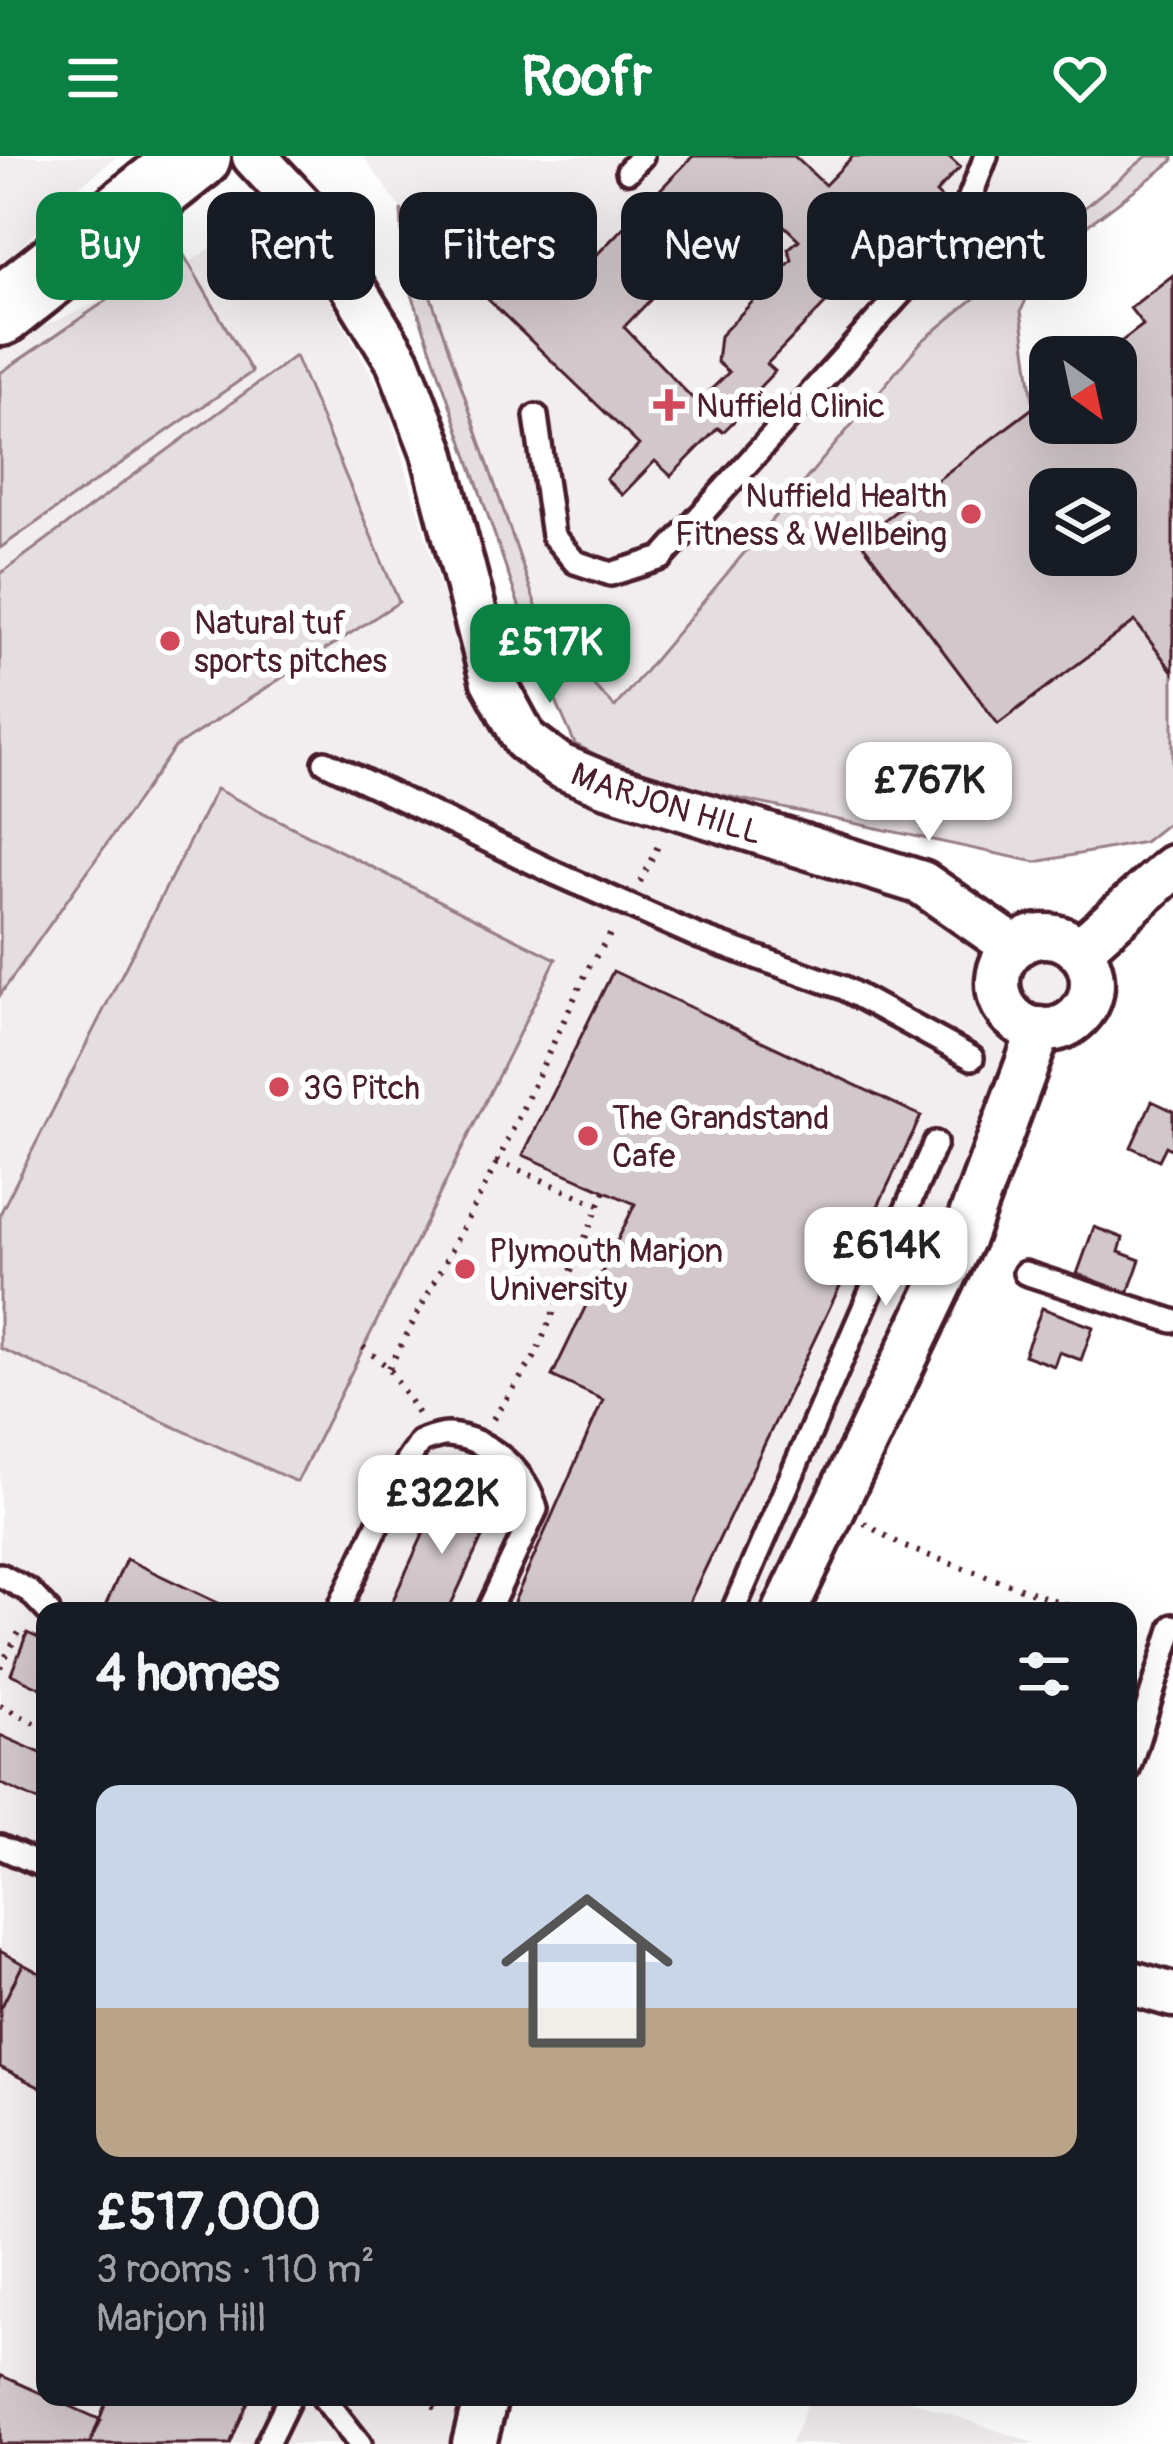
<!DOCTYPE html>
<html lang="en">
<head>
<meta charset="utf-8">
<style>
	:root { --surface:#171b24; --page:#20242c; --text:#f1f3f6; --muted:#9ea1a6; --accent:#0b8043 }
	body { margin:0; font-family:Pangolin,sans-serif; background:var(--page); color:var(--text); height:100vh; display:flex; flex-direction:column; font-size:45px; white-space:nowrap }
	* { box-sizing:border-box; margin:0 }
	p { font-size:39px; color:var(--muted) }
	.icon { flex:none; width:66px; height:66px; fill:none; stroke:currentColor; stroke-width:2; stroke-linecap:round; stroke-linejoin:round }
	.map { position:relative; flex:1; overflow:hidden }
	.details { position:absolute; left:36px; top:1446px; width:1101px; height:804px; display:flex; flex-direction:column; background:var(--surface); border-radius:24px; box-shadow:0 12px 48px #0002 }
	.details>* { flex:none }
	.top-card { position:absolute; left:36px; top:36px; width:1101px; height:108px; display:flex; gap:24px }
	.needle { width:78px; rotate:147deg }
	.buttons { position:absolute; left:1029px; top:180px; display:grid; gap:24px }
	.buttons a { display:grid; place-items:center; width:108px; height:108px; border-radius:24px; background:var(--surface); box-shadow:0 12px 48px #0002; font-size:60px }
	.price { position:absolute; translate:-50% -102px; padding:0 27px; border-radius:24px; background:#fff; color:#222; font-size:39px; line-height:78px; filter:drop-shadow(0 3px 6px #0008) }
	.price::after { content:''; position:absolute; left:50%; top:72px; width:36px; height:27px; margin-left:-18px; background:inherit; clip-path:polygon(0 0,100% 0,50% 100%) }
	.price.current { background:var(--accent); color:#fff }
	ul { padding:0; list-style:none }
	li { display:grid; align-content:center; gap:24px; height:636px; padding:0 60px }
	li span { display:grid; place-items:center; height:372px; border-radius:24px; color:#555 }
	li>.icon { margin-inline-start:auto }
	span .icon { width:216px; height:216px; fill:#fffc; stroke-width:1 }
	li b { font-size:51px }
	h2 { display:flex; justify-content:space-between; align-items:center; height:144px; padding:0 60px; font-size:51px }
	.chip { padding:0 42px; border-radius:24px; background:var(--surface); box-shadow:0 12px 48px #0002; font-size:42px; line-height:108px }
	.chip.current { background:var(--accent); color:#fff }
	header { display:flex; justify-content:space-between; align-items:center; height:156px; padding:0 60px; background:var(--accent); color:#fff; font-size:54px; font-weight:800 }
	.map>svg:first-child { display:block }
	.built { fill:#f2eeef }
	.green { fill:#e5dee0; stroke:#987e86; stroke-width:3 }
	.building { fill:#d2c7cb; stroke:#4a1f2b; stroke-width:3; fill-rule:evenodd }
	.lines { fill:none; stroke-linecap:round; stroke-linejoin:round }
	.service-casing { stroke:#4a1f2b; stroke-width:30 }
	.minor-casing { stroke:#4a1f2b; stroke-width:51 }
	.primary-casing { stroke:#4a1f2b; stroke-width:75 }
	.path { stroke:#4a1f2b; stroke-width:6; stroke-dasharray:3 9; stroke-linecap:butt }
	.service { stroke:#fff; stroke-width:21 }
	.minor { stroke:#fff; stroke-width:42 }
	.primary { stroke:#fff; stroke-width:66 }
	.poi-dot { fill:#d1495b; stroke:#fff; stroke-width:4.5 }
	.labels { text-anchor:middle; stroke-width:12; stroke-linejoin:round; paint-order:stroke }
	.poi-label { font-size:33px; fill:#4a1f2b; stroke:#fff; text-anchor:start }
	.street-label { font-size:33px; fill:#4a1f2b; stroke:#fff }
</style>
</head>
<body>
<header><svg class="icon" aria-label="menu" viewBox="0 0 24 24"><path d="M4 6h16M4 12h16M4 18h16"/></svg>Roofr<svg class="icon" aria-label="heart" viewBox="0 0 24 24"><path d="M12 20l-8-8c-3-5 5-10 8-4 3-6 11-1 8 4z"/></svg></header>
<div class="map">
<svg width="1173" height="2288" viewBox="0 0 1173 2288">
	<rect width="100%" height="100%" fill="#fff"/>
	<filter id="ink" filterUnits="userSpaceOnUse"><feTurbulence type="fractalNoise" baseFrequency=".00833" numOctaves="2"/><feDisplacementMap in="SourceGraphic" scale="24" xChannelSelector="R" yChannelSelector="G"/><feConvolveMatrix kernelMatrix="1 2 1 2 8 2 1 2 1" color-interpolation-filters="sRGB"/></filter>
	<g filter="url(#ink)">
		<path class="built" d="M0 0H118L80 30 49 65 0 108Z
			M363 0H1147L921 186 820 312 615 552 547 482 401 53Z
			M252 64 316 120 386 244 450 464 525 584 677 651 1087 807 774 1420 762 1455H45V2241H481L464 2288H0V189L189 107Z
			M810 2241H900L1037 2288H791Z"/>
		<path class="green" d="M1147 0H1173V5L1044 102 1021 155 1034 251 859 383 998 568 1135 465 1173 516V663L1144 686 1036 706 642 622 575 588 537 502 404 115 401 53 547 482 615 551 921 186Z
			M181 94 252 216 0 392V217Z
			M295 200 399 446 175 591 0 839V418Z
			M216 633 556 803 297 1326 0 1192V1058Z"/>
		<path class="building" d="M693 0H794L825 29 853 0H948L960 11 936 37 952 52 897 109 885 99 853 131 847 125 767 208 775 215 756 235 760 239 723 276 718 272 671 320 655 305 622 339 606 323 639 289 442 99 499 41 522 64 541 44 550 53 562 41 578 57 564 70 574 79 556 98 577 119ZM752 39 799 84 788 93 792 104 720 180 717 206 729 216 697 247 624 171Z
			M1173 119V516L1135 465 998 568 859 383 1050 239V267H1116V201H1101L1143 169 1130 152ZM1050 333H1116V399H1050Z
			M613 815 921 960 685 1455H510L603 1244 552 1220 635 1048 523 999Z
			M1152 945 1173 955V994L1166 990 1159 1004 1131 991Z
			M1094 1071 1123 1082 1119 1096 1140 1104 1128 1137 1077 1118Z
			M1042 1152 1093 1171 1081 1204 1059 1196 1054 1210 1024 1199Z
			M443 1335 492 1360 448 1455H388Z
			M126 1403 235 1455H103Z
			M27 1477 45 1485V1534L11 1518Z
			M0 1579 45 1599V1648L0 1627Z
			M0 1795 23 1808 0 1854Z
			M23 1808 45 1820V1934L0 1911V1854Z
			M0 2219 101 2264 90 2288H0Z
			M108 2241H250L230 2288H90Z"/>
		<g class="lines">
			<defs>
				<path id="service" d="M628 15 642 0
					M536 260 553 380 575 406 611 418 662 402 957 75 986 0
					M325 606 555 717 697 780 844 832 972 902
					M1025 1117 1173 1165
					M0 1419 29 1435 48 1455
					M338 1455 407 1305 420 1286C429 1283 441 1278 449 1279 490 1283 526 1316 536 1353L488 1455
					M733 1455 935 987
					M1128 1614 1173 1470
					M0 1691 45 1711
					M323 2241 360 2288
					M267 2288 290 2241"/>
				<g id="minor">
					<path id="s1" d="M254 0 307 57 398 205 433 296 492 523 525 584 560 610 604 628 922 727 1014 791"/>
					<circle cx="1045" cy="827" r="47"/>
					<path d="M1079 795 1173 711"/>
					<path d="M785 1455 964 1079 1040 873"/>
					<path d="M1128 1826 1173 1839"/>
					<path d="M474 2288 486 2241"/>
				</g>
				<path id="primary" d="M0 156 197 0"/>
			</defs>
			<use href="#service" class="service-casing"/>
			<use href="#minor" class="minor-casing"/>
			<use href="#primary" class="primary-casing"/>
			<path class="path" d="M640 726 661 684
				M599 1049 498 1005 589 811 613 774
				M363 1191 389 1212 418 1258
				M389 1212 498 1005
				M493 1263 534 1202 605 1035
				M864 1367 905 1391 1084 1455
				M0 1511 23 1469
				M0 1549 45 1573
				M426 2241 440 2257"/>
			<use href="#service" class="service"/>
			<use href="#minor" class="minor"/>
			<use href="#primary" class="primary"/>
		</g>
	</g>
	<g class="poi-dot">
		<path d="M663 231h12v12h12v12h-12v12h-12v-12h-12v-12h12z"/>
		<circle cx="971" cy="358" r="12"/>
		<circle cx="170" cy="485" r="12"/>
		<circle cx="279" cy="931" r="12"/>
		<circle cx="588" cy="980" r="12"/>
		<circle cx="465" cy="1113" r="12"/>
	</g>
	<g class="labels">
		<g class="poi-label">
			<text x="696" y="261">Nuffield Clinic</text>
			<text x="947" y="351" text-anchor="end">Nuffield Health<tspan x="947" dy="38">Fitness &amp; Wellbeing</tspan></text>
			<text x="194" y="478">Natural tuf<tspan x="194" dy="38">sports pitches</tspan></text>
			<text x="303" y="943">3G Pitch</text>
			<text x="612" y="973">The Grandstand<tspan x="612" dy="38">Cafe</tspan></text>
			<text x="489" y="1106">Plymouth Marjon<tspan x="489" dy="38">University</tspan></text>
		</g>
		<g class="street-label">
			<text dy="12" stroke="none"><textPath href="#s1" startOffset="810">MARJON HILL</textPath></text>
		</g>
	</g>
</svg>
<div class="buttons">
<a><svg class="needle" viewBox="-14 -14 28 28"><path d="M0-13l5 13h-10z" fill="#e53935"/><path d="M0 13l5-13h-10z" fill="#9ea1a6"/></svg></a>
<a><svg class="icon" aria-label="layers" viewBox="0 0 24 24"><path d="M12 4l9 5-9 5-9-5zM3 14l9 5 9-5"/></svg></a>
</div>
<b class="price current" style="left:550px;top:550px">£517K</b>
<b class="price" style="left:929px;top:688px">£767K</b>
<b class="price" style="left:886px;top:1153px">£614K</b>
<b class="price" style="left:442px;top:1401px">£322K</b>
<div class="top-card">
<a class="chip current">Buy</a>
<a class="chip">Rent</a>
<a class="chip">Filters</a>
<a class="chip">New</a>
<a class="chip">Apartment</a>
</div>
<section class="details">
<h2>4 homes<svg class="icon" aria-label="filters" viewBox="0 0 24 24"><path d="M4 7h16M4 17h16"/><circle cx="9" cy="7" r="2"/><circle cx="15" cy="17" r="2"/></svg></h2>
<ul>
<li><span style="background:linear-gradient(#c9d6e8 60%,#b9a48a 0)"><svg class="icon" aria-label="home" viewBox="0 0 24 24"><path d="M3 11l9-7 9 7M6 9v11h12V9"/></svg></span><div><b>£517,000</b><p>3 rooms · 110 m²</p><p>Marjon Hill</p></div></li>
</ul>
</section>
</div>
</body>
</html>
